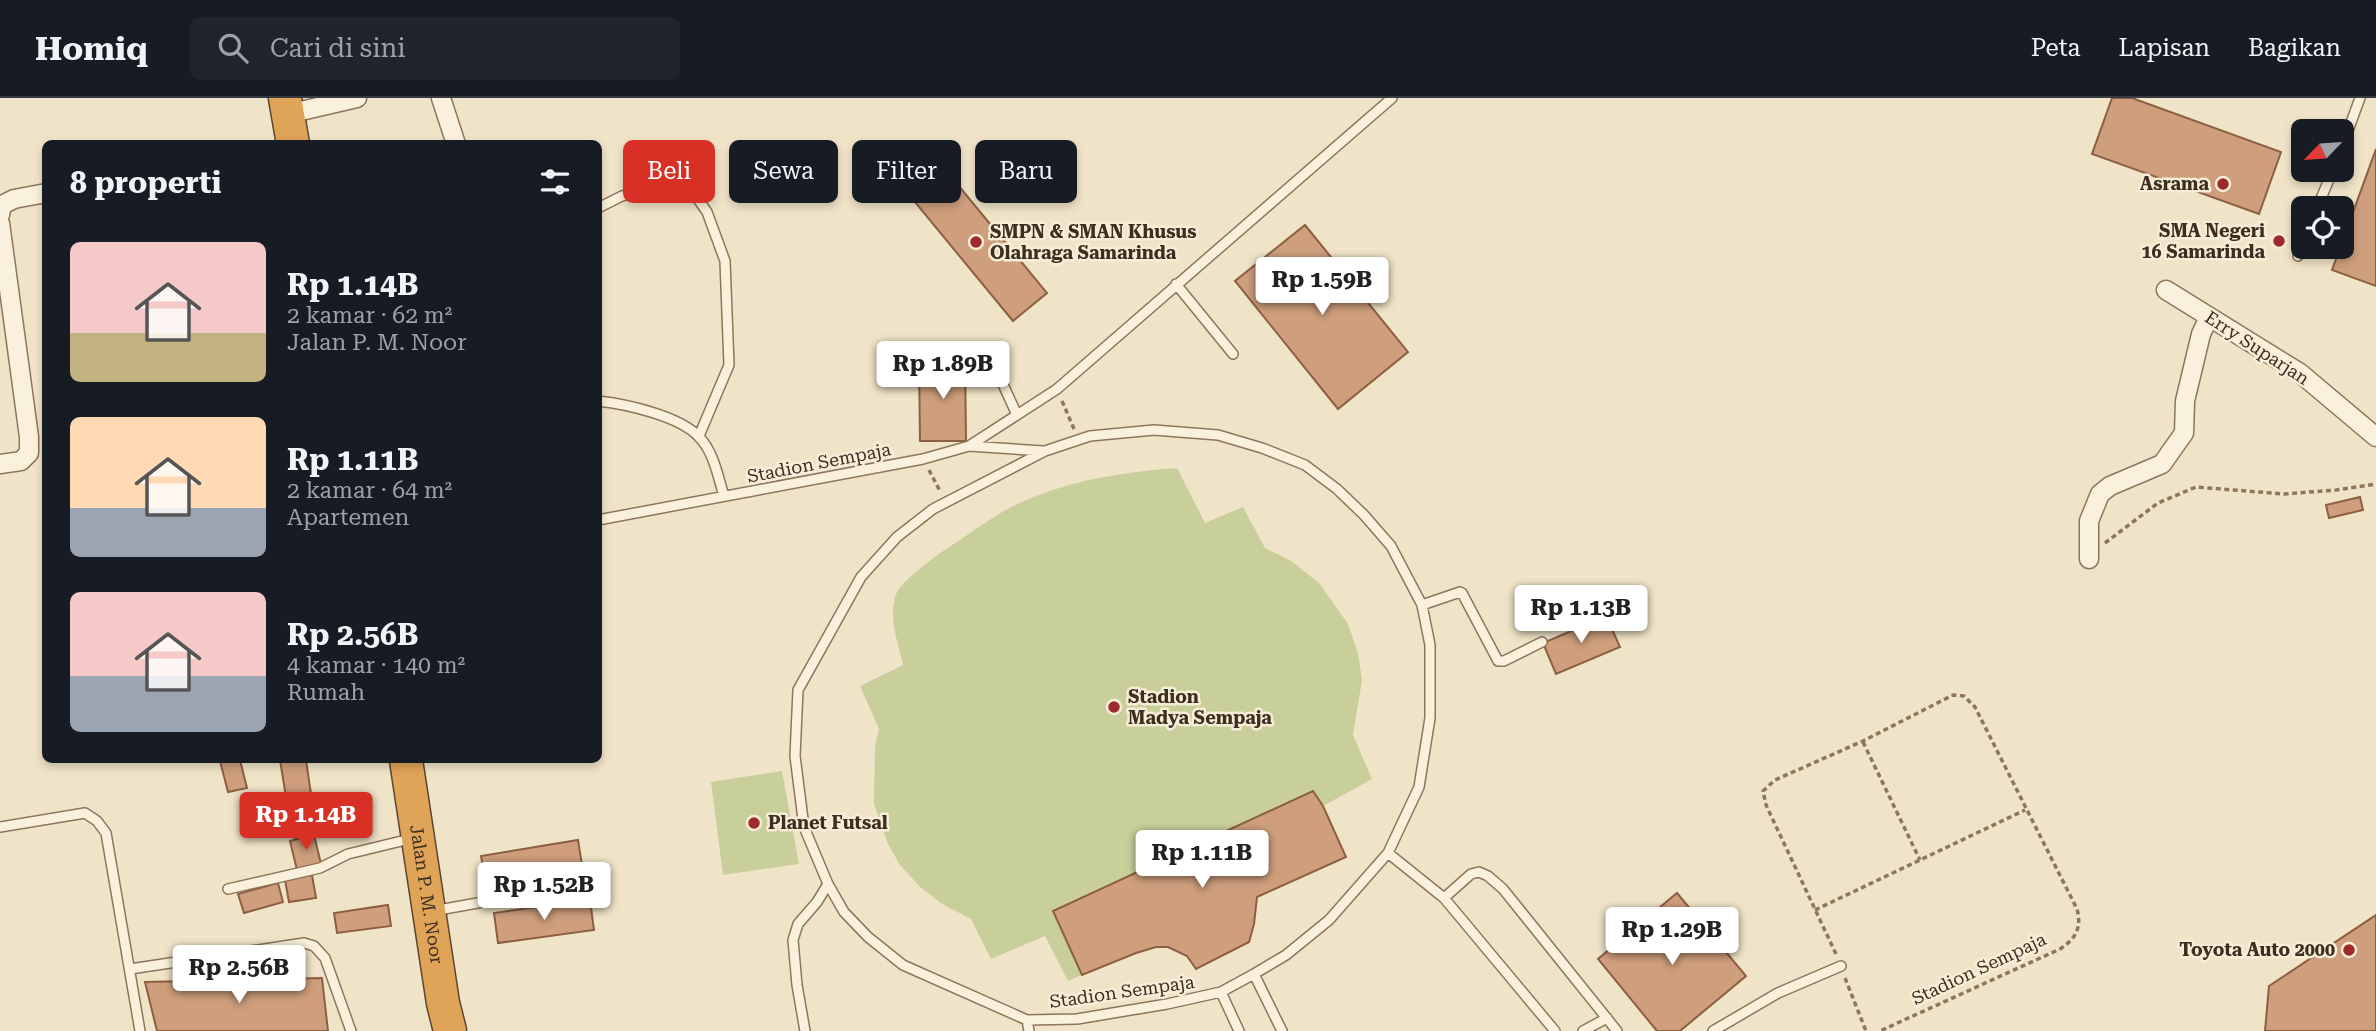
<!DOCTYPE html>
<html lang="id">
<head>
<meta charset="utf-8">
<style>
	:root { --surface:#171b24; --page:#20242c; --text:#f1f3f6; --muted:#9ea1a6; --line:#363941; --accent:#d93025 }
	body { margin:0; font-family:"Roboto Serif",serif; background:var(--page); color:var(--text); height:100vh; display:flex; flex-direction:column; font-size:26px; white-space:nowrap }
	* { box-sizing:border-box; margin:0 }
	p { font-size:23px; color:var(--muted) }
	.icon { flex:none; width:38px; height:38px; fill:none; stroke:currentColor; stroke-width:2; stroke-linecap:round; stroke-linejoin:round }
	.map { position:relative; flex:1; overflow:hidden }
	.panel { position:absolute; left:42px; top:42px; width:560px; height:623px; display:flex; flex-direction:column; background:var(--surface); border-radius:10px; box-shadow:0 4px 10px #0003 }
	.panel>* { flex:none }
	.banner { position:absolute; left:623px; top:42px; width:665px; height:63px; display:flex; gap:14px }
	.needle { width:46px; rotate:245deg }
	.buttons { position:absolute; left:2291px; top:21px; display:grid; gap:14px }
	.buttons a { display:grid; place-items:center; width:63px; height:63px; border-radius:10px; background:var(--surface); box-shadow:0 4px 10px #0003; font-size:35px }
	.price { position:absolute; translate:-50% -60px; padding:0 16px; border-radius:7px; background:#fff; color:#222; font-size:23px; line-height:46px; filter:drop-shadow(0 2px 4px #0008) }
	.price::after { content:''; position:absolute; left:50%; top:42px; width:21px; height:16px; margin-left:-10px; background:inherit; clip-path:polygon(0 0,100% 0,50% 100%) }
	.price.active { background:var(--accent); color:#fff }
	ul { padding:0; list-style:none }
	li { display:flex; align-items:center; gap:21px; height:175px; padding:0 28px }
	li span { display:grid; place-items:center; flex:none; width:196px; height:140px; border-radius:10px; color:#555 }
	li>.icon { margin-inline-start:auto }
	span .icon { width:84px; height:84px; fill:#fffc; stroke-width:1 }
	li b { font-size:30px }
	h2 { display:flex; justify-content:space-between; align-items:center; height:84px; padding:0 28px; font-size:30px }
	.tag { padding:0 24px; border-radius:10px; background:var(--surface); box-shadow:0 4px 10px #0003; font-size:24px; line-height:63px }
	.tag.active { background:var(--accent); color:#fff }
	header { display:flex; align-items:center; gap:42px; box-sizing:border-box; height:98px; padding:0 35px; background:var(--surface); border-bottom:2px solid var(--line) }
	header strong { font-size:33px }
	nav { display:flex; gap:38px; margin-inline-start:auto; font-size:24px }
	.search { width:490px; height:63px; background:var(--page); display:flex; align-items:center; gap:18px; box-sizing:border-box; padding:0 24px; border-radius:10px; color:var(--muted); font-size:26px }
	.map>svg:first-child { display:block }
	.green { fill:#c9cf9b }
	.building { fill:#cf9f7d; stroke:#8d5f41; stroke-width:2 }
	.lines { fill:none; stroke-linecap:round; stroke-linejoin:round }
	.lane-casing { stroke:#8d765c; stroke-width:12 }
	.street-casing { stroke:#8d765c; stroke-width:21 }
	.highway-casing { stroke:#5b4430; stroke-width:35 }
	.path { stroke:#8d765c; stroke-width:3.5; stroke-dasharray:5 3.5; stroke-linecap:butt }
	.lane { stroke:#faf1dc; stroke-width:9 }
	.street { stroke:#faf1dc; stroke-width:18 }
	.highway { stroke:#e0a458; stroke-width:32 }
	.poi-dot { fill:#9e2a2b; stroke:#f7eed8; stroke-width:2.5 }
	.labels { text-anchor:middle; stroke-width:5; stroke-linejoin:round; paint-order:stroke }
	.poi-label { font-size:18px; font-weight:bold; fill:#3d2e20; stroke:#f7eed8; text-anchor:end }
	.street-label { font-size:18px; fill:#3d2e20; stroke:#f7eed8 }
</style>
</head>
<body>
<header>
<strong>Homiq</strong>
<div class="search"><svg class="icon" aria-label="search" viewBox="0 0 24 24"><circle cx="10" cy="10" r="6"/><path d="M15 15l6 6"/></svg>Cari di sini</div>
<nav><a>Peta</a><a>Lapisan</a><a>Bagikan</a></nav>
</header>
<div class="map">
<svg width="2376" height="933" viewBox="0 0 2376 933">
	<rect width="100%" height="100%" fill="#f0e4c8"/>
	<path class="green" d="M1177 370 1205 425 1243 409 1265 450 1293 464 1320 486 1348 526 1358 555 1362 582 1353 637 1372 681 1323 708 1346 759 1257 799 1254 826 1249 844 1196 871C1189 860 1180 851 1166 849 1143 846 1091 874 1068 883L1045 838 991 861 971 821 942 806 920 789 900 767 888 746 874 706 875 648 879 631 860 588 903 567C898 544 887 517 897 494 903 482 937 457 949 449 973 434 996 415 1022 404 1071 382 1123 374 1177 370Z
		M782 673 799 766 723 777 711 684Z"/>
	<path class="building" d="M2112 0H2132L2281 54 2259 116 2092 56Z
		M2376 51V188L2332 172Z
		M939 64 1047 195 1013 223 905 92Z
		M1305 127 1408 254 1338 311 1235 183Z
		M965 263 966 343H920L919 264Z
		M2360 399 2363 412 2329 420 2326 407Z
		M1606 518 1620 549 1556 576 1543 545Z
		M225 662H240L247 690 228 694 220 663Z
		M280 662H306L311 696 286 699Z
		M1313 693 1323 708 1346 759 1257 799 1254 826 1249 844 1196 871 1187 858 1168 849H1156L1136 855 1082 877 1053 813Z
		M304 698 314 736 295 741 285 702Z
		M314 737 321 766 297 772 290 743Z
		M578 742 587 799 568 802 563 774 486 787 481 758Z
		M312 777 316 800 289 804 285 782Z
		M278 785 283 804 244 815 238 796Z
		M1677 795 1746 878 1680 933H1657L1598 861Z
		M590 802 594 832 498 845 494 815Z
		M388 807 391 828 337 835 334 815Z
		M2376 817V933H2265L2269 888Z
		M322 880 328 933H157L145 884Z"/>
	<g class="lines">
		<defs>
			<path id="lane" d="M2342 49 2360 0
				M598 110 622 98 652 89 673 88 693 94 707 114 725 163 729 267 699 338
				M2317 110 2333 72
				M2298 158 2303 145
				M1176 186 1233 256
				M1001 282 1017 317
				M598 303C626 306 680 318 699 339 714 354 718 379 724 398
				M1154 332 1218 337 1262 350 1305 367 1337 391 1364 417 1391 448 1422 507 1430 547V620L1419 689 1388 755 1329 822 1286 857 1254 876 1221 894 1167 906 1077 921 1027 922 903 867 868 839 844 814 828 786 804 729 795 658 798 592 861 479 897 439 933 411 1045 353 1090 338Z
				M969 348 1057 291 1392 0
				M598 422 923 361 969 348 1043 353
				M1422 507 1460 494 1462 495 1498 563H1504L1542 544
				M0 729 85 715 97 723 106 735 140 933
				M1388 755 1444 800 1555 933
				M228 791 320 770 348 756 414 740
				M1444 800 1471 776 1479 774 1488 778 1503 791 1617 933
				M433 813 538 794
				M130 871 304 845 314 848 325 860 351 933
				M1254 876 1282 933
				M1221 894 1239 933
				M1027 922 1029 933
				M805 933 797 887 793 842 798 826 817 804 828 786
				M1583 933 1607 920
				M1713 933 1778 895 1841 868"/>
			<path id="street" d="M441 0 456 46
				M288 16 357 0
				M0 117 2 107 14 101 46 95
				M0 125 29 339V355L21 363 0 366
				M2166 192 2300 275 2376 339
				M2089 461V423L2100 396 2110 388 2162 366 2184 335 2185 303 2201 236 2209 219"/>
			<g id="highway">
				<path d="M285 0 293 46"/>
				<path id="s1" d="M406 662 443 905 450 933"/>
			</g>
		</defs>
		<use href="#lane" class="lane-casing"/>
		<use href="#street" class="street-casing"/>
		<use href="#highway" class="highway-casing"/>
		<path class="path" d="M1062 303 1074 331
			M929 372 940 393
			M2105 445 2158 405 2196 389 2284 396 2336 392 2376 386
			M1863 644 1920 762
			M1815 812 2025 712
			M1836 856 1766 707 1763 693 1775 682 1863 643 1953 597 1964 598 1975 609 2077 811C2082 829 2076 841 2060 851L1880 933
			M1845 880 1866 933"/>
		<use href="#lane" class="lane"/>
		<use href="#street" class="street"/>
		<use href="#highway" class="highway"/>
	</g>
	<g class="poi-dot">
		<circle cx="2223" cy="86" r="7"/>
		<circle cx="2279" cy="143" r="7"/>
		<circle cx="976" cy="144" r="7"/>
		<circle cx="1114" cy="609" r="7"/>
		<circle cx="754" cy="725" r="7"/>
		<circle cx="2349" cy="852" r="7"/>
	</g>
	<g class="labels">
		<g class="poi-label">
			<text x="2209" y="92">Asrama</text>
			<text x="2265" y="139">SMA Negeri<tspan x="2265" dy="21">16 Samarinda</tspan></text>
			<text x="990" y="140" text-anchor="start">SMPN &amp; SMAN Khusus<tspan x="990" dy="21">Olahraga Samarinda</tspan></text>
			<text x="1128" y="605" text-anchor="start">Stadion<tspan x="1128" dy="21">Madya Sempaja</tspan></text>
			<text x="768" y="731" text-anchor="start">Planet Futsal</text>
			<text x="2335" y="858">Toyota Auto 2000</text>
		</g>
		<g class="street-label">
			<text transform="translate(2257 250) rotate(33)" y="6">Erry Suparjan</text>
			<text transform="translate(819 365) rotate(-11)" y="6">Stadion Sempaja</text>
			<text dy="6" stroke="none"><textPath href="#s1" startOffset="136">Jalan P. M. Noor</textPath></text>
			<text transform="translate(1979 871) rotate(-25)" y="6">Stadion Sempaja</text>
			<text transform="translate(1122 894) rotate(-8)" y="6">Stadion Sempaja</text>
		</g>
	</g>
</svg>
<div class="buttons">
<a><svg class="needle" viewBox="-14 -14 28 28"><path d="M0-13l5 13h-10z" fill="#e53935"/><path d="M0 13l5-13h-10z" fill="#9ea1a6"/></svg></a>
<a><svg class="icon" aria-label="locate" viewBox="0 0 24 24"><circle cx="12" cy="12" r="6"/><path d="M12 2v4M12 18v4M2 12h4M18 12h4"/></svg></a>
</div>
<b class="price" style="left:1322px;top:219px">Rp 1.59B</b>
<b class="price" style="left:943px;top:303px">Rp 1.89B</b>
<b class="price" style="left:1581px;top:547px">Rp 1.13B</b>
<b class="price active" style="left:306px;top:754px">Rp 1.14B</b>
<b class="price" style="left:1202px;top:792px">Rp 1.11B</b>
<b class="price" style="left:544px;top:824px">Rp 1.52B</b>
<b class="price" style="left:1672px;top:869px">Rp 1.29B</b>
<b class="price" style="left:239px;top:907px">Rp 2.56B</b>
<div class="banner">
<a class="tag active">Beli</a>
<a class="tag">Sewa</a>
<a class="tag">Filter</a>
<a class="tag">Baru</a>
</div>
<section class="panel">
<h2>8 properti<svg class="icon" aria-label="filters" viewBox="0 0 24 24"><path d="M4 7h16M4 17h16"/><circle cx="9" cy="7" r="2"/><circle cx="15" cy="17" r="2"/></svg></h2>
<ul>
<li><span style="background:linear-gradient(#f6c9c9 65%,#c2b280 0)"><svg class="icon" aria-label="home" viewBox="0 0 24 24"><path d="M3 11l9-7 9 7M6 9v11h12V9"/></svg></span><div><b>Rp 1.14B</b><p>2 kamar · 62 m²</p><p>Jalan P. M. Noor</p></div></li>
<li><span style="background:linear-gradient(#ffd9b3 65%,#9aa5b1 0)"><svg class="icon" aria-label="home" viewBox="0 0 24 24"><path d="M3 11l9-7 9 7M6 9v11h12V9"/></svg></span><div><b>Rp 1.11B</b><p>2 kamar · 64 m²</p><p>Apartemen</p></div></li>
<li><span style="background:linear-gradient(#f6c9c9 60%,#9aa5b1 0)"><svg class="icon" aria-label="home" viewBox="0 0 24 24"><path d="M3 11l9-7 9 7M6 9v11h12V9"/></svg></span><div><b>Rp 2.56B</b><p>4 kamar · 140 m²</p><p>Rumah</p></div></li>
</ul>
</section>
</div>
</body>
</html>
